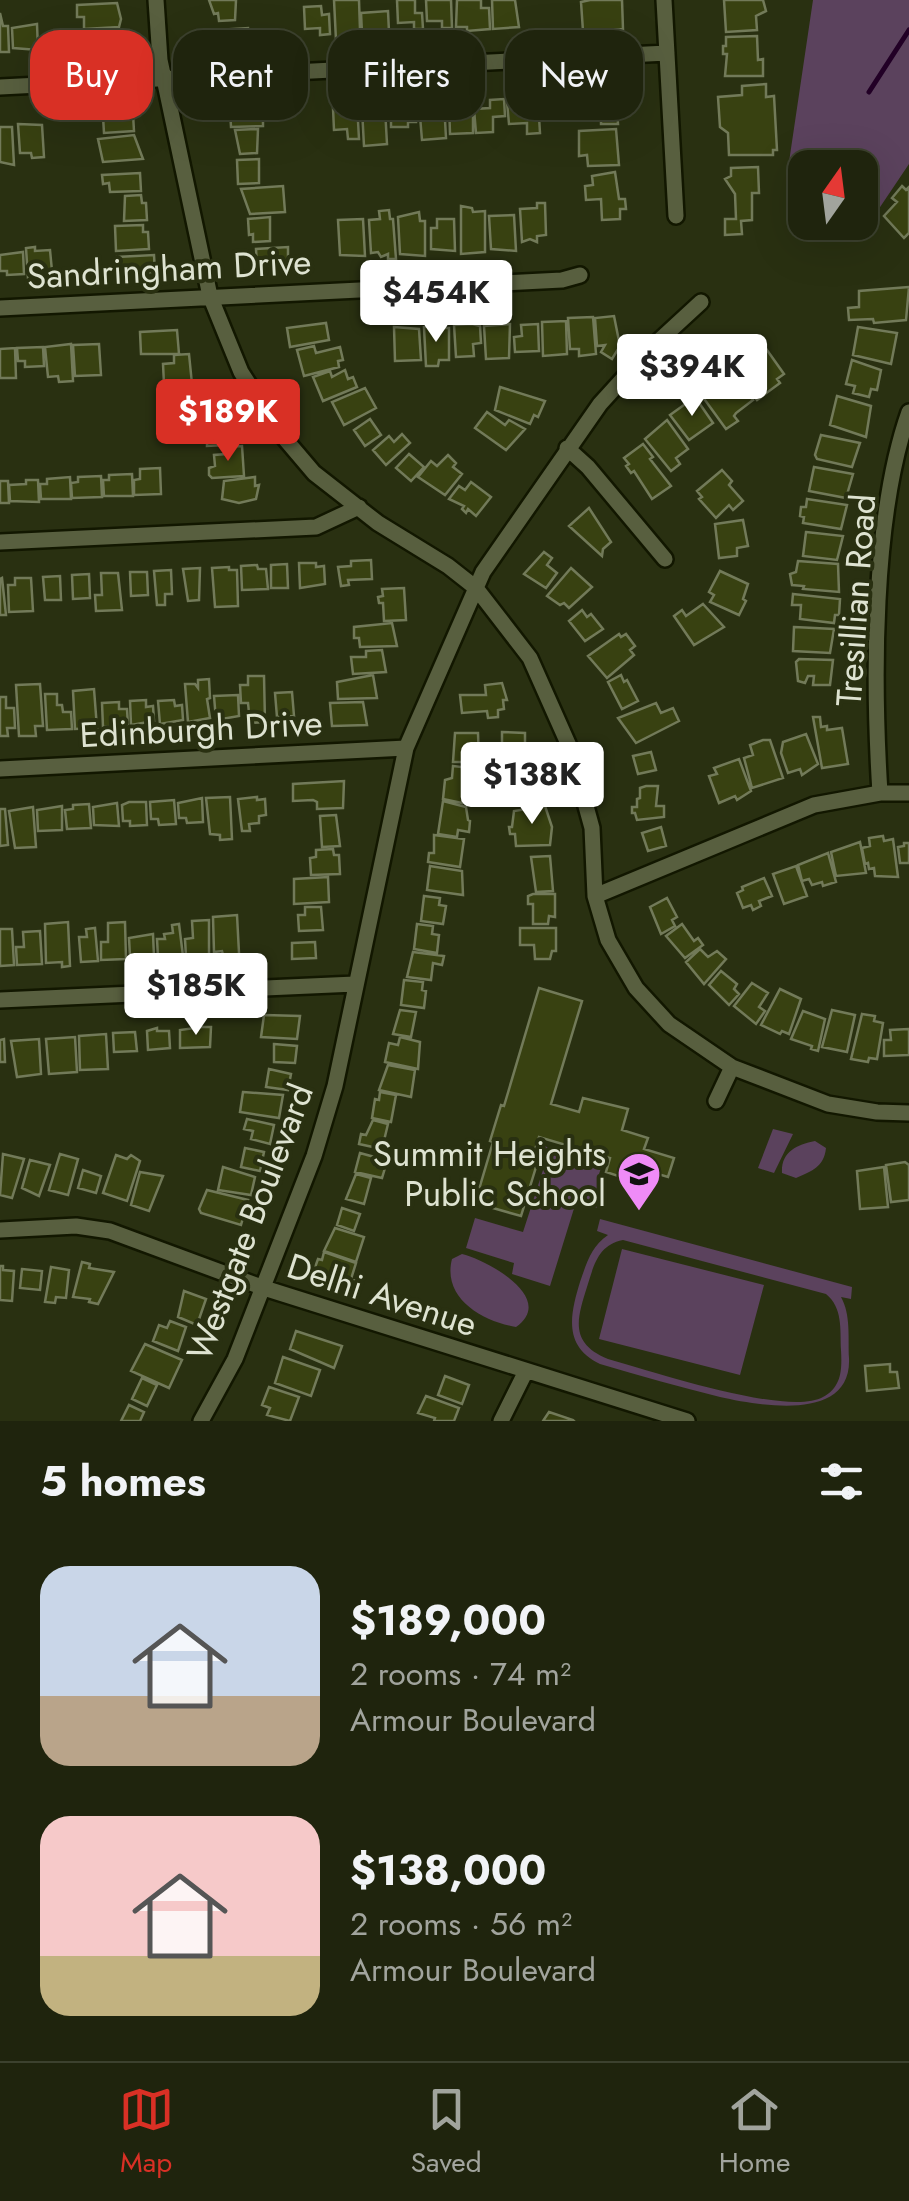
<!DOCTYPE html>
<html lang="en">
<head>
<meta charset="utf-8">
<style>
	:root { --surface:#1f240d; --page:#272c16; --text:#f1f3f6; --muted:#a1a49d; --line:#3c412e; --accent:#d93025 }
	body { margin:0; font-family:Jost,sans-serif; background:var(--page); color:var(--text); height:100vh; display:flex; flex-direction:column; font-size:38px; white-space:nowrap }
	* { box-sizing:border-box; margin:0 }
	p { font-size:32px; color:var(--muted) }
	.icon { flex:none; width:55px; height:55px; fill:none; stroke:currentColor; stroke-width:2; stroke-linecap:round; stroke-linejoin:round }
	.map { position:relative; height:1421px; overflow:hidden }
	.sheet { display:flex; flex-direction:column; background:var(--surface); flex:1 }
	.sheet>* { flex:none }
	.banner { position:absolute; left:30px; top:30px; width:850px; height:90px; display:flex; gap:20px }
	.needle { width:65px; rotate:14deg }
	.buttons { position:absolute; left:788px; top:150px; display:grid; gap:20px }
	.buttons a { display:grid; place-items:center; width:90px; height:90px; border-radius:20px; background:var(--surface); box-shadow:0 10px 40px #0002,0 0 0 2px var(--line); font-size:50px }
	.price { position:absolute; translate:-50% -85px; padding:0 22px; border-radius:10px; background:#fff; color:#222; font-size:32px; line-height:65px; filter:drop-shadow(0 2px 5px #0008) }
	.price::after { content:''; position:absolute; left:50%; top:60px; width:30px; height:22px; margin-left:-15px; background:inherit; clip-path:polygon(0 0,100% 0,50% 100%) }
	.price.active { background:var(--accent); color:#fff }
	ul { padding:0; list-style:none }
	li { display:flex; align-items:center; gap:30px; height:250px; padding:0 40px }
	li span { display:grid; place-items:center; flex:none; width:280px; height:200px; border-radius:30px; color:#555 }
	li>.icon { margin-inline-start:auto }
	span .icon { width:120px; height:120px; fill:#fffc; stroke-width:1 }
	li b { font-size:42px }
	h2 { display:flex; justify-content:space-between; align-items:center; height:120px; padding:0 40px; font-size:42px }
	.pill { padding:0 35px; border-radius:30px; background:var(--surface); box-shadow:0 10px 40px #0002,0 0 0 2px var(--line); font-size:35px; line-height:90px }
	.pill.active { background:var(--accent); color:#fff }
	.tabs { display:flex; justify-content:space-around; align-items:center; height:140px; border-top:2px solid var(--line); background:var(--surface); font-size:28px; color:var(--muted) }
	.tabs a { display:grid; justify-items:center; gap:5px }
	.tabs .active { color:var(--accent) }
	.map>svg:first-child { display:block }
	.green { fill:#5b425d; fill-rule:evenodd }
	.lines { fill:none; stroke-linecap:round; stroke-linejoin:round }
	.stream { stroke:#220026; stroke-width:5 }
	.building { fill:#384111; stroke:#727a59; stroke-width:2.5 }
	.minor-casing { stroke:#121700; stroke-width:20 }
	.minor { stroke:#585f3f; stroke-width:15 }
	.labels { text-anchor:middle; stroke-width:8; stroke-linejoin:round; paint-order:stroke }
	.street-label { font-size:35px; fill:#dee3d1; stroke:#293011 }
	.poi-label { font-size:35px; fill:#dee3d1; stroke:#293011; text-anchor:end }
</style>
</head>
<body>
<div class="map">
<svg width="909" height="1421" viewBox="0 0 909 1421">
	<rect width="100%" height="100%" fill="#293011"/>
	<path class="green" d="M813 0H909V164L868 225 860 218V168H805V175L789 162Z
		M773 1129 793 1134 774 1173 758 1168Z
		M815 1141 826 1148C824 1167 812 1171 796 1178L782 1173C781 1152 796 1145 815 1141Z
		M544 1146 602 1165 599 1174 607 1177 598 1208 576 1202 550 1286 512 1274 514 1263 466 1248 475 1218 523 1232 544 1167 538 1165Z
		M600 1219 852 1287 851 1299 841 1297C851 1315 848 1338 849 1358 852 1421 765 1407 720 1397 680 1387 640 1376 600 1364 563 1346 570 1315 580 1282 587 1262 591 1247 608 1235L597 1231ZM623 1240 826 1294C843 1308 840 1329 841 1350 842 1369 842 1387 823 1397 788 1417 651 1371 608 1359 569 1343 577 1319 587 1287 594 1265 598 1245 623 1240Z
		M622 1249 764 1285 740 1375 599 1339Z
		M462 1254C487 1260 557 1298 516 1327 482 1321 442 1298 452 1259Z"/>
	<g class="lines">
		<path class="stream" d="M869 92 909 30"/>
	</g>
	<path class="building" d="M209 0H236L235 20 219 21 218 13 214 14Z
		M334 0H359L360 30 353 31V35L344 36V39L336 40Z
		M397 0H415V13H422L423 29H414V22L398 23Z
		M426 0H451L452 28H442V21H427Z
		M457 0H481V8H489L490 29 467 31V27H456Z
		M492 0H515L519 27 493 29Z
		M590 0H622L623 29 583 31 581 2Z
		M724 0H763L766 11 756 16 757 30 726 32Z
		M117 3 121 19 119 27 84 29V17H77V5Z
		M321 6 322 15 329 14 330 34 320 35V28L305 29 304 7Z
		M388 11 389 32 362 33 361 13Z
		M0 13 3 26H8L9 52H0Z
		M37 24 38 50 13 48 12 28Z
		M248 28 249 44 219 46 218 30Z
		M90 31 91 36 115 34 116 50 81 51V55H76V46L80 45 79 32Z
		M757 36 758 60 763 59V76H725L727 54H723V46H726V37Z
		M615 84 618 124H601V111L598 115 592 116V112H588L584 86Z
		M766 84V97L774 96 777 150H773V155H729L728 133 720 127 718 97 742 95V86Z
		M504 99 505 116 493 117V132L476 133 474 109 490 108V100Z
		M538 100 540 133 527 134V123L509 124 507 102Z
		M465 101 466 103H473V133L450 134 449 102Z
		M444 102 446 138 422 140 419 104Z
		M357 103 359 139H348L347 129 334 130 333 108Z
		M391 104 415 106 416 122H408V127H391Z
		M385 108 387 144 364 146 362 109Z
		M263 109V126L231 127 230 110Z
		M133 114 134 131 104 133 103 116Z
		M18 124 42 125 44 157 32 158 31 153H20Z
		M0 127H12L14 165 0 162Z
		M258 129 257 153 240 154 235 130Z
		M616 129 619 165 588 166 587 155 579 156V131Z
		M134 135 143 159 103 162 98 139Z
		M259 159V183L238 184 237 160Z
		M758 167 759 193H752V220L741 221 742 234 725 235V219H736L735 194 725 179 731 176V168Z
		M615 172 619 199H625L626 209H620V219L602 220 601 199 586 200 585 186 593 185 592 176Z
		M140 173 141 191 110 192 109 183 103 184 102 175Z
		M283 186 285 212 250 214 241 189Z
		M902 186 906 190 909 187V233L904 238 884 216 897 202 892 198Z
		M141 195 142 203H146L147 220 124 221 125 196Z
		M537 203H545L546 235 537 236V242L530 239 522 242 520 209 537 208Z
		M461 206 472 208 473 212 485 211V252L461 254Z
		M389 210 390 219H393L396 259H388V254L381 257 378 252 371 253 369 220 380 219 379 211Z
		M419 212 420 221H425V256L400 254 398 217Z
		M514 215 516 251 491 249 489 216Z
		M270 217V241L253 242V234L249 235 248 219Z
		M363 219 365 256 340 255 338 220Z
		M437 219H454L455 251 431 249V228H437Z
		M143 225V232H148L149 249 116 251 115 226Z
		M35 247V251L50 250 52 271H44L43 278H28L26 248Z
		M288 247V264L257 266 256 249Z
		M23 252 24 274 7 275V271H0V255Z
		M154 255 155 272 118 273 117 257Z
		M909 287 906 320 874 323 873 319 849 320 848 308 859 307V291Z
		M614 316 620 346 612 359 601 352 605 345 597 346 595 318Z
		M593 317 596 354 579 356V349H570L568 318Z
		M566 321 567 354 543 356 542 322Z
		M326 323 329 340 290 347 287 328Z
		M472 324 480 326 481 343 473 344 474 356 456 357 454 325Z
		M510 324 509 358 486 359 484 326Z
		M538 324 539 351 515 352 514 337 522 336 521 325Z
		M442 325V328H449V360H439L438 366H426L424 327Z
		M394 327 419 329 421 360 395 361Z
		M858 327 897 333 891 364 853 355Z
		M177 330 179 354H141L140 332Z
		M762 343 784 374 777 379 780 383 757 400 743 382 756 372 745 356Z
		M71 344 73 381 59 382 58 376 48 377 45 347Z
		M99 344 101 375 75 376 73 345Z
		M314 346 316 353 340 347 343 360 338 361 339 367 304 376 297 350Z
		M43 347 44 366 25 367V361H18L17 348Z
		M15 348 16 378H0V349Z
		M189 354 192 384H164L163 364 174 363V355Z
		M852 360 881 370 877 390 871 389 869 397 853 393 855 386 846 384Z
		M345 370 348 379 353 377 357 387 323 401 313 377 330 371 332 377Z
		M714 376 726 392 739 382 753 400 736 413 734 416 738 421 726 429 697 389Z
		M207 386 209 415 190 416 191 387Z
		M500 387 545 401 538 417 534 415 530 424 495 410Z
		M365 388 376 408 344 425 332 402Z
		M837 396 871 406 866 437 830 425Z
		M695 397 713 423 689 440 670 415Z
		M487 412 505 425 509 420 525 429 506 450 475 428Z
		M224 417 226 445 207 446 208 418Z
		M370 419 381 435 365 446 354 430Z
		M667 420 688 449 676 458 680 464 671 471 645 439Z
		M402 434 410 443 386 465 373 450 389 436 394 442Z
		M821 435 860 443 852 467 817 459 815 455Z
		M643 444 653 457 650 459 671 486 652 499 634 471 631 473 626 466 629 464 624 458Z
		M242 446 244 476 212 478 209 475V468L215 466 214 455 226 454V447Z
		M409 454 424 467 411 481 396 468Z
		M448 455 456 463 453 467 462 474 445 495 418 477 431 461 437 466Z
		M814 467 853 474 846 498 809 491Z
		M160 468 161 494 134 495V480L140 479V469Z
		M722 470 732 481 729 485 743 501 733 510 729 505 716 518 699 499 702 497 697 491Z
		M132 474 133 496H104L103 480H109V475Z
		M101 476 102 497 72 498 71 483 78 482V477Z
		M70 477 71 499H41L40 484H47V479Z
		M255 477V486L259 485 256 499 239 503 222 499 224 481Z
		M26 480H38L39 502 10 501 9 485 26 484Z
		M0 481H8L9 503H0Z
		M471 482 491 497 476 516 468 509 466 513 462 509 464 506 449 499 459 486 465 490Z
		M807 499 847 505 841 529 803 523 804 517 800 516 801 507H806Z
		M589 508 611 542 603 549 602 556 569 526Z
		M743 520 748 546 737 548V556L719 558 715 524Z
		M806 532 843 536 837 560 803 556Z
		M544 552 552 558 547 565 557 573 546 588 524 574Z
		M371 560 372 579 348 580 349 585 341 586 338 567 351 566V561Z
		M798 561 838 564 839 592 803 589 804 586 792 585 790 574 796 572Z
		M299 563H316V567L324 566 325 584 300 588Z
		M287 564 288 588H271V565Z
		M257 565 258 569H266L268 589 242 590 241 566Z
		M229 567V570H237L238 606 215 607 212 568Z
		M200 568 199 600 188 601 183 569Z
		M571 568 592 587 569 608 564 603 560 605 547 596Z
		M171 570 172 594H165V605H157L154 571Z
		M720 571 748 584 743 599 746 601 739 615 710 602 714 595 709 592Z
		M130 572H147L148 595 131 596Z
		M101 573H118L122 610 96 611 95 595H102Z
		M89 574 90 598 73 599 72 575Z
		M60 576 61 600H45L43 577Z
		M2 578 6 615H0V579Z
		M15 578H31L33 611 9 612 8 585H15Z
		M404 588 406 620 384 621 383 603H379L378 597 383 596 382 589Z
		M793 594 840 599 839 615H835L834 623 800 619 801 605H792Z
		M703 604 724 627 694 645 674 616 682 610 686 616Z
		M582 610 587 617 591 614 603 629 585 641 569 621Z
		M392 623 397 646 360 647 359 638H354V627Z
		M794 627 834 629 830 653 793 651Z
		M619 634 621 637 626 634 635 646 630 650 634 655 607 678 588 656Z
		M382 650 386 672 353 674 351 657H366V651Z
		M799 659 833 660 830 685H813L814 676H808L805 683 798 681 796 662Z
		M373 675 377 698 338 699 337 682Z
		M621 675 624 682 627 680 638 701 622 709 608 682Z
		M248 676H264L265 722 250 723 248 703H241L240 685H248Z
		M209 679 210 698 207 699 210 718 188 722 185 684H195L198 688V680Z
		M502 683 507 700H503L504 709 498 710V717L488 718 487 711 462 713 460 695H486L485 685Z
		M40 684 43 726H35L36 736H19L16 685Z
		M94 689 97 728 75 729 73 691Z
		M292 692 294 716 277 717 275 693Z
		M45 694H57V705H62L63 712H71L72 729 47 730Z
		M238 695 239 716 216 720 214 696Z
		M0 697H6V708H14L15 728H7L8 736H0Z
		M146 700V707L153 706 154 721 131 725 130 701Z
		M174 700 175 706 182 705 183 720 160 724 158 701Z
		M119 702V709H127L128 726 103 727 102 703Z
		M363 702 367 725 332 726 330 703Z
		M656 703 661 713 673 708 679 721 636 743 618 718Z
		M813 717H820L821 727 827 726V730L842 728 848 764 822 768Z
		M502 732 525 733V752H530V763H502Z
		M455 733H478L479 762H453Z
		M806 734 818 764 802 775 800 769 788 773 781 753 783 742Z
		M763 740H770L783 778 752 788 744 758 753 755 750 745Z
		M651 752 656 770 638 774 633 756Z
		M739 759 751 791 737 800 735 796 719 803 709 776 717 774 714 768Z
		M453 766 470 768 462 803 443 799 445 780 452 778Z
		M540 768 542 790 547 789 548 801 526 803 522 770Z
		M344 781 343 808 317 809V802L313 800 293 801V784Z
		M646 786H658L656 806H664V817L637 820 635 813H632V807H637V799L640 798V788Z
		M230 797 232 839 220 840V835L210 834 206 798Z
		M257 797V800L265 799 266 815 259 816V823L249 824 250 831H242L238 799Z
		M202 798 203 822 187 823 186 818H179L178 803Z
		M174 800 176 824 159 825 158 819H151L150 802Z
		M443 801 466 807 468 820 470 821 469 832 458 830 457 837 438 834Z
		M129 802H146L147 825 130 826V821H123L122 805Z
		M117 803 119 826 94 825 93 807Z
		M89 804 91 828 67 829 65 810 73 809V805Z
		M62 806V830L38 831 37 810Z
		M545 806 552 827 550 845 516 846 515 834H510L509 827H512L514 811Z
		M33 807 36 847 15 848 9 811Z
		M0 809H5L8 845 0 846Z
		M336 815 340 846 322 847 320 816Z
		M661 827 666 846 648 851 642 833Z
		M434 835 464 839 460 867 428 862 429 853H434Z
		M883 836 884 841 893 839 898 877 875 876 874 868 869 869 868 863 865 864 862 848 870 846 869 838Z
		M860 842 866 873 836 876 831 852Z
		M904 843H909V863H900L898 847 904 846Z
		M333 849 334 855H339L340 874 311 875 310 858 316 857V850Z
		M828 853 836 882 823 886 822 882 812 885 809 879 802 881 798 865Z
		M550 856 553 891 536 892 531 857Z
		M430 866 462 871 463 895 427 890Z
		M796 866 807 896 784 904 773 874Z
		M328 877 329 902 294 904V879Z
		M764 878 772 896 759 901 761 906 753 910 751 905 743 908 737 893 743 890 742 887Z
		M533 894H555V917L549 916 548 924H533V904H528V896Z
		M424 896 440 898 439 905 446 906 443 924 421 921Z
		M667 898 677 917 672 920 675 926 661 934 650 907Z
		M305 907H321L323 930 299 931 298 915H305Z
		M237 915 239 953 237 957 224 958 222 951 214 952 213 917Z
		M209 920V958L186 956 185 939 193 938 192 921Z
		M68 922 70 966 62 967V962L46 963 45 924Z
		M125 922 126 959 101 960V942H108V923Z
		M179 924 183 956 158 957 157 939H165L164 934 173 933 172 925Z
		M417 924 433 926 432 934 439 935 437 953 414 949Z
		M682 924 694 941 698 938 703 945 685 958 666 936Z
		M95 928 98 961 81 962 79 937H87L86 929Z
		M520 928H556V951H552L550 959H535L534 945H520Z
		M0 929H12L14 965 0 966Z
		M40 931 42 964 17 965 16 947H24L23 932Z
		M153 934 154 957 130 956 129 938Z
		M315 942 316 958 292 959V943Z
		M700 949 708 957 717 951 726 959 704 984 686 962Z
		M413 952 444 956 442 965 433 963 431 980 407 977Z
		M721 971 737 984 734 989 739 994 729 1005 709 985Z
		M404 980 423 982 422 990 426 991 424 1008 401 1005Z
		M752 983 768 993 759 1007 765 1011 756 1024 734 1006Z
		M539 988 582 1001 551 1104 579 1112 583 1098 628 1109 622 1130 648 1138 644 1149 674 1158 668 1177 631 1166 627 1179 606 1172 610 1158 539 1137 530 1165 536 1167 521 1216 475 1203 493 1142 490 1141 501 1105 504 1106Z
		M780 989 801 999 789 1034 782 1031 780 1034 761 1025Z
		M400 1010 416 1012 411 1037 393 1034Z
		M832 1010 855 1015 847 1052 822 1047Z
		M803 1011 825 1019 818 1051 811 1049 812 1046 791 1039Z
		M862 1014 875 1016 874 1021 883 1023 877 1059 869 1058 868 1062 851 1059Z
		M264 1015 300 1016 297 1039 261 1037Z
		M202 1027H211L210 1047 180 1048V1030Z
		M157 1028V1031H169L170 1048 148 1050 147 1031Z
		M909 1029V1055L884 1056V1040H891L890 1030Z
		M135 1032 137 1051 114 1052 113 1033Z
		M106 1034 108 1069 80 1070 79 1036Z
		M75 1037 77 1072 49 1074 46 1039Z
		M400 1037 420 1042 418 1069 385 1062 389 1043 398 1045Z
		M4 1039 5 1062H0V1040Z
		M39 1039 41 1074 17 1077 11 1041Z
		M274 1044 297 1046 295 1063 274 1062Z
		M388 1065 415 1070 411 1097 379 1090Z
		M269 1069 291 1074 288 1090 266 1087Z
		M243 1092 283 1095 279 1118 240 1112Z
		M380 1092 396 1095 391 1122 372 1118 375 1099 379 1100Z
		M247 1119 274 1125 270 1144 251 1139 253 1131 244 1129Z
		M373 1120 388 1124 382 1149 359 1144 361 1134 366 1135Z
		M245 1148 264 1152 260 1171 241 1167Z
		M360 1153 378 1158 376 1166 385 1168 382 1178 355 1172Z
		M3 1154 24 1159 12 1198 0 1195Z
		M60 1154 78 1159 68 1195 49 1190Z
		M116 1155 127 1159 131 1155 140 1161 127 1201 103 1193Z
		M30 1160 50 1165 39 1196 22 1188Z
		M905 1162 909 1165V1200L891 1202 886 1165Z
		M223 1167 255 1177 251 1195 218 1190Z
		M884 1167 888 1207 860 1209 857 1171Z
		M83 1170 101 1176 96 1193 78 1188Z
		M140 1172 163 1176 149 1211 131 1205Z
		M356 1174 371 1178 364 1204 346 1199Z
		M207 1190 248 1200 241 1225 201 1213 199 1209Z
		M342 1208 360 1214 354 1231 337 1225Z
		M335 1228 364 1237 356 1262 324 1251Z
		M324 1252 356 1263 351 1279 355 1280 353 1289 312 1276 318 1259 322 1260Z
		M82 1262 90 1264 89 1268 114 1272 98 1304 89 1302 90 1299 73 1297Z
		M0 1266H3V1270L14 1271 12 1301 0 1300Z
		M51 1267 69 1270 66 1298 56 1297 55 1303 45 1302Z
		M22 1269 42 1271 40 1290 20 1288Z
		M184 1291 206 1299 197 1325 178 1317Z
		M170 1321 186 1327 178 1351 153 1341 159 1325 167 1328Z
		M296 1331 342 1346 334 1368 290 1349Z
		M145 1344 182 1360 169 1388 131 1371Z
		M283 1357 320 1370 311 1396 275 1383Z
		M890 1364V1372H897L899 1388 867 1391 865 1366Z
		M445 1376 469 1385 462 1404 438 1395Z
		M142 1378 157 1385 147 1406 132 1399Z
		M269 1387 299 1397 290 1421 267 1415 270 1408 262 1405Z
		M426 1396 459 1408 454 1421H434L435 1418 418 1413Z
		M129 1405 144 1412 140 1421H121Z
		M549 1412 573 1420 574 1421H543Z"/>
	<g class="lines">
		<defs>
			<path id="minor" d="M156 0 160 60 210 296 241 372 280 433 314 473 378 523 448 566 476 588 530 658 570 748 592 828 595 896 608 940 636 988 669 1024 732 1067 828 1104 877 1112 909 1113
				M664 0 676 216
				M0 87 667 53
				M0 308 562 280 580 275
				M567 448 588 467 665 559
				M0 542 316 527 359 507
				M0 769 406 748
				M880 793C873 682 872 517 909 412
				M595 896 814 805 880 793H909
				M0 1000 355 984
				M716 1101 732 1067
				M0 1230 76 1226 110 1231 264 1288 687 1421
				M201 1421 235 1359 314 1156 335 1086 406 748 483 572 600 404 650 349 701 302
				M501 1421 525 1373"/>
		</defs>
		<use href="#minor" class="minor-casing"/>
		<use href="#minor" class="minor"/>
	</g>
	<defs>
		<symbol id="school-pin" viewBox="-11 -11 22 30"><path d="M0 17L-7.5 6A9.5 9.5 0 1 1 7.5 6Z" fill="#ef8bf7" stroke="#293011"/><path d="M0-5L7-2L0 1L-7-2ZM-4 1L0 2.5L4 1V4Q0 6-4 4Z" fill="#111"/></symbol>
	</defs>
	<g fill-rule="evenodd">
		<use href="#school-pin" x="614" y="1149" width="50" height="68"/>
	</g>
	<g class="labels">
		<g class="street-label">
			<text transform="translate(169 269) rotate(-3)" y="12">Sandringham Drive</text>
			<text transform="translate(856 600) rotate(-86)" y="12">Tresillian Road</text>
			<text transform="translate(201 729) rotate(-3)" y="12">Edinburgh Drive</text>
			<text transform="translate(250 1222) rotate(-69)" y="12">Westgate Boulevard</text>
			<text transform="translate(382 1295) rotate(18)" y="12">Delhi Avenue</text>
		</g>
		<g class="poi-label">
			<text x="606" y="1166">Summit Heights<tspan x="606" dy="40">Public School</tspan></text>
		</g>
	</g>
</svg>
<div class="buttons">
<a><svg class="needle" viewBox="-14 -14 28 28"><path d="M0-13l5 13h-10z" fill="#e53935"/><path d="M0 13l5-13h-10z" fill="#a1a49d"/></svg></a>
</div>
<b class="price" style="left:436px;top:345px">$454K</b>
<b class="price" style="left:692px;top:419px">$394K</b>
<b class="price active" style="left:228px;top:464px">$189K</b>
<b class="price" style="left:532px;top:827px">$138K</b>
<b class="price" style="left:196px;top:1038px">$185K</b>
<div class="banner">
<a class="pill active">Buy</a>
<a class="pill">Rent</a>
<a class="pill">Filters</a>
<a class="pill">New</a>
</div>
</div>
<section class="sheet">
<h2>5 homes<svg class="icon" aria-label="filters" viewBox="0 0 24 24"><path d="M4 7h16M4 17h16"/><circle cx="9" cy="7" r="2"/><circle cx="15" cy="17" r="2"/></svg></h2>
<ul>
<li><span style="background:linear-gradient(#c9d6e8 65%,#b9a48a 0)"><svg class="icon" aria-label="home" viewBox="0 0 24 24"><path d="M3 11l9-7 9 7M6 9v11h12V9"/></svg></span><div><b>$189,000</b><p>2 rooms · 74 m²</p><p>Armour Boulevard</p></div></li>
<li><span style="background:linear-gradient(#f6c9c9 70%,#c2b280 0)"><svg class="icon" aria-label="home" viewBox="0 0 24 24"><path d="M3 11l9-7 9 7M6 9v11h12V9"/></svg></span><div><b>$138,000</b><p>2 rooms · 56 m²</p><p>Armour Boulevard</p></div></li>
</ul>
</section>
<nav class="tabs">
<a class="active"><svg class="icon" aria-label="map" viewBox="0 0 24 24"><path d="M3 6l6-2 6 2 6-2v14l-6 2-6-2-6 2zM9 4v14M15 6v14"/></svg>Map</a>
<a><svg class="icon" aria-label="saved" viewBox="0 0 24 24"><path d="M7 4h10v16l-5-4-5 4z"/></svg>Saved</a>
<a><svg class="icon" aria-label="home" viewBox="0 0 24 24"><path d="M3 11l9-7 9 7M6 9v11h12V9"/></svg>Home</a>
</nav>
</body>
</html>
